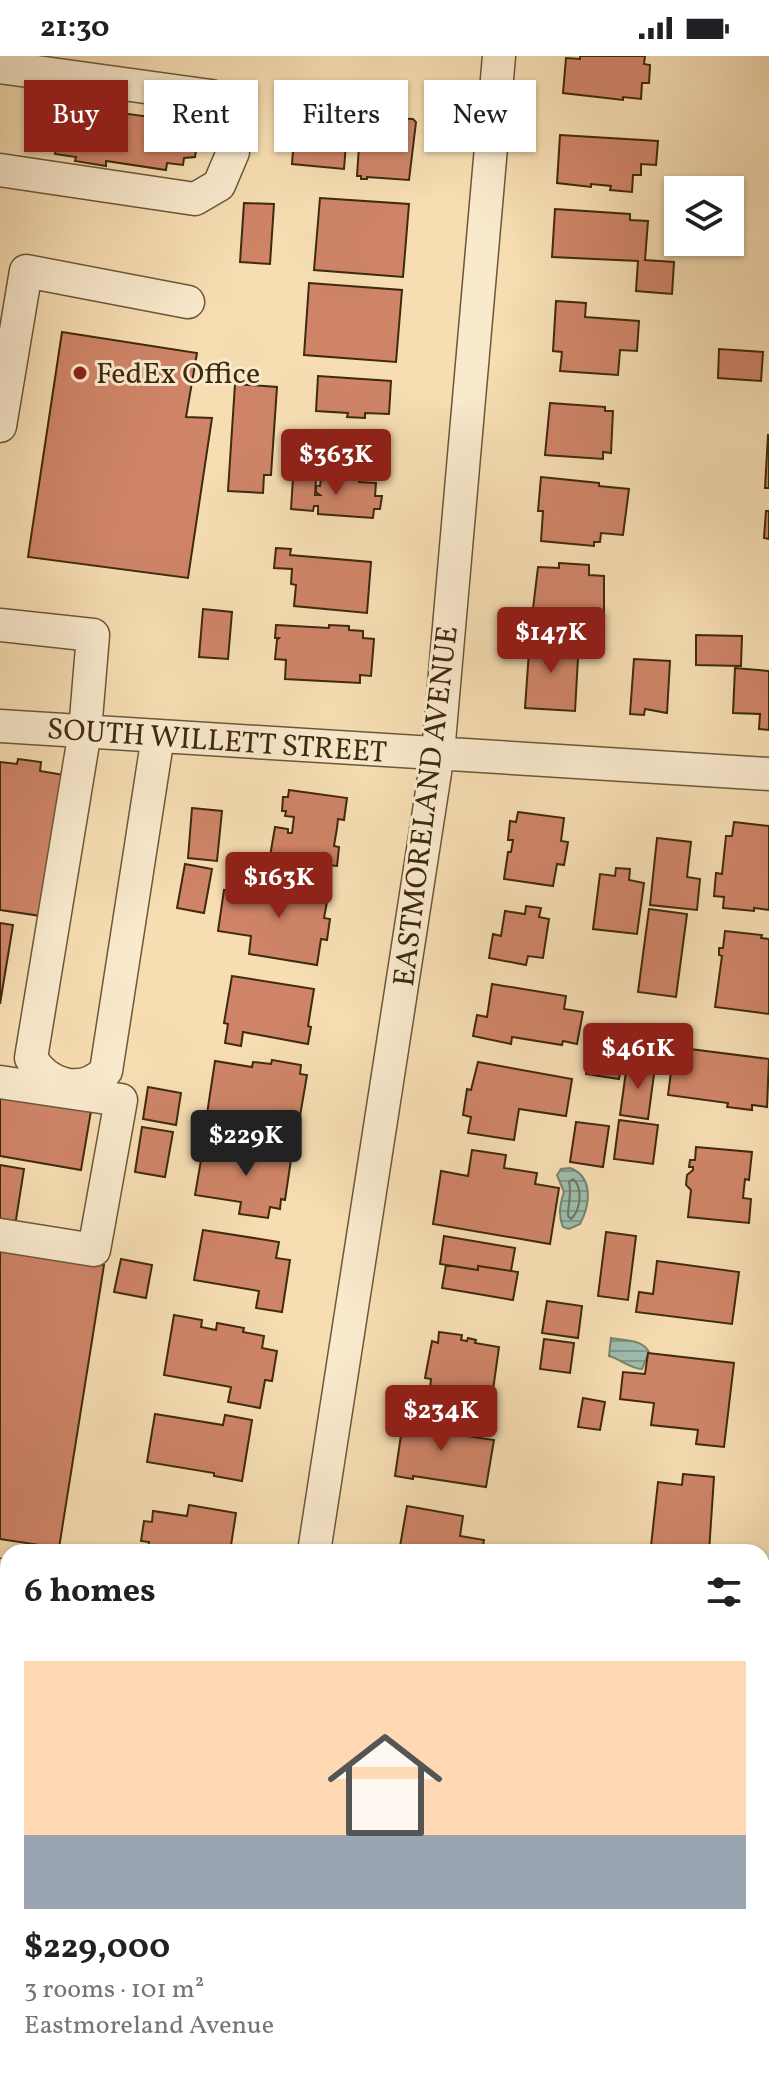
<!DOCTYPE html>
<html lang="en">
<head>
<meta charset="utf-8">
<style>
	:root { --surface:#fff; --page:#f2f2f2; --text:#202124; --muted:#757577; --line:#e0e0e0; --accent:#8f2418 }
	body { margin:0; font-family:Vollkorn,serif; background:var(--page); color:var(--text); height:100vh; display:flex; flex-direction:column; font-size:30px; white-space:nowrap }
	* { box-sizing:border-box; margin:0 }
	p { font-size:26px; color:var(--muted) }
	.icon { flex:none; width:44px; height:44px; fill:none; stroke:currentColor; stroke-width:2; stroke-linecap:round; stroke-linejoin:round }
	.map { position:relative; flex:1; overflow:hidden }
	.panel { position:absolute; left:0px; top:1488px; width:770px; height:536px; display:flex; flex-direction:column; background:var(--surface); border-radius:24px 24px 0 0; box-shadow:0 2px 6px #0004 }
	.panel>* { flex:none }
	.banner { position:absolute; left:24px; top:24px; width:722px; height:72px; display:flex; gap:16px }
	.tools { position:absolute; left:664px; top:120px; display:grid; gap:16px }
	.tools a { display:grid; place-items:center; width:80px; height:80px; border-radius:0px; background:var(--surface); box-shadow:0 2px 6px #0004; font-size:40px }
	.price { position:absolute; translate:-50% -68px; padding:0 18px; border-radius:8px; background:var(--accent); color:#fff; font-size:26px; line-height:52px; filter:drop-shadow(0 2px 4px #0008) }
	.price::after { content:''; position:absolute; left:50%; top:48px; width:24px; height:18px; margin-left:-12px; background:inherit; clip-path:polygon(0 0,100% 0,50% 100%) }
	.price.on { background:#222; color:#fff }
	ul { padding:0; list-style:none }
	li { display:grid; align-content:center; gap:16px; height:424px; padding:0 24px }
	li+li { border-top:2px solid var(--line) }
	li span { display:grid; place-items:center; height:248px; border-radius:0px; color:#555 }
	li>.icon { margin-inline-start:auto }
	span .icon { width:144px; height:144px; fill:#fffc; stroke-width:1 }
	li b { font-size:34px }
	h2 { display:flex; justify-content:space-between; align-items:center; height:96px; padding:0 24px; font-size:34px }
	.chip { padding:0 28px; border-radius:0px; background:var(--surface); box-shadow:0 2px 6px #0004; font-size:28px; line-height:72px }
	.chip.on { background:var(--accent); color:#fff }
	.status { display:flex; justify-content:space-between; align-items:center; height:56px; padding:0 40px; background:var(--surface); direction:ltr }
	.status svg { height:22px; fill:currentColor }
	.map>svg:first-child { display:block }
	.water { fill:url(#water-rules); stroke:#77826d; stroke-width:2 }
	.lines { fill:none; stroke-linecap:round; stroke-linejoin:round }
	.shore { stroke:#6e735e; stroke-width:2 }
	.building { fill:#cf8468; stroke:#3f2a0e; stroke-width:2 }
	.minor-casing { stroke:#6d5737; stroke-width:35 }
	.minor { stroke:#f9e9cd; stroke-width:32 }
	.poi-dot { fill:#8f2418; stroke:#f9e9cd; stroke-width:3 }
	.labels { text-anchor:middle; stroke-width:6; stroke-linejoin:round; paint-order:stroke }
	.poi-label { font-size:30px; fill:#3f2a0e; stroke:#f9e9cd; text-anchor:start }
	.street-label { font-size:30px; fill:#3f2a0e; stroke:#f9e9cd }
</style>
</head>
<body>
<div class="status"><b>21:30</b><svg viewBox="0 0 49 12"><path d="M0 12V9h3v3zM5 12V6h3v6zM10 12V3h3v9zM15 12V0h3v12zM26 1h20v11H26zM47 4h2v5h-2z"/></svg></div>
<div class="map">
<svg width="769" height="2024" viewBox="0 0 769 2024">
	<defs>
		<pattern id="water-rules" width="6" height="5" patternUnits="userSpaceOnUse" patternTransform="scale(2)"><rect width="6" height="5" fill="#9dbcad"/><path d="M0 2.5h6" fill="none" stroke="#81998b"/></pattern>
	</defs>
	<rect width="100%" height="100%" fill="#f6ddb2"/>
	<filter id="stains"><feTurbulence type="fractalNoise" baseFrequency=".0025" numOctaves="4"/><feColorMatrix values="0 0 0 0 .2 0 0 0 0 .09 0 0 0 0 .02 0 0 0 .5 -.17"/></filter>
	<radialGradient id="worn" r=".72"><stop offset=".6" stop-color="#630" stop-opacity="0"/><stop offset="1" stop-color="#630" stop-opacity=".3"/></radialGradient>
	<path class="water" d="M570 1112C594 1121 590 1149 580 1168L569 1173 563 1171C558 1159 560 1148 564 1136L557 1119 561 1113Z
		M611 1282C625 1285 642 1283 649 1296L642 1313C631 1313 620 1303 609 1300Z"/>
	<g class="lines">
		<path class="shore" d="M573 1123C583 1131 581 1154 571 1163L568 1160C568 1147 572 1138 569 1126Z"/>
	</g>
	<path class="building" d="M580 0H645L644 8 650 9 649 27H642L641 43 623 41V44L563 37 566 2 580 3Z
		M297 41 323 43V48L349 50 344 113 292 108Z
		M62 49 173 64 170 85 197 89 195 101 184 102 183 109 167 107 166 114 106 105V110L75 105 76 101 55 98Z
		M380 58 388 59V62L413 63 416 66 409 124 367 121V123H361V120H357L361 60 380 61Z
		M560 79 658 85 656 109 641 108V119H633L632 136 610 134 611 130 591 128V131L557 127Z
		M320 142 409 148 403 221 314 214Z
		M244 147 274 148 270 208 240 206Z
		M555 153 630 158V164L648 165 645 204 674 206 672 238 636 235 638 205 552 201Z
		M309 227 402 234 396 306 304 299Z
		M556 245 586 247 585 261 639 265 637 295 620 294 618 319 560 315 562 296 553 295Z
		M62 276 197 297 186 361 212 362 188 522 28 501Z
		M719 293 763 296 761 325 718 322Z
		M318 320 391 325 389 358 365 357V362L347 361 348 357 316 355Z
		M235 328 277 331 271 419H264L263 437 228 435Z
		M550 347 605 351V355H613L611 397 603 396V403L545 399Z
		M768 379H769V432H765Z
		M343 420 360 421 359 426 376 427 375 440H382L380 453H374L373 462 318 458V450H314L313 455 291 453 293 422 316 423 315 439H320L316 436V429L320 430 321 423 337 421 343 424Z
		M541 421 599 427V430L629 433 623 479 601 477 600 486H594V490L541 485 543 455H538Z
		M766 455H769V483L764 482Z
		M276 492 291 493 290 499 371 506 367 557 294 550 296 529 291 528 292 513 274 512Z
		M559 507 589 509V519L604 520V566L532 561 538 511 559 512Z
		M203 553 232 556 228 603 199 601Z
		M276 569 329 572V569L349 570V574L363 575V582L374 583 371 620 360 619V627L285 623 286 604 275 603 277 584 279 582H275Z
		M696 579 742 580 741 610 696 609Z
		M530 581 572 584 571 601 578 602 575 655 525 652Z
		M634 603 670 605 667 657 645 653 644 659 630 658Z
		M735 612 769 615V674L759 673 760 658 733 657Z
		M18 703 41 706 40 715 70 720 41 860 0 854V706L17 708Z
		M289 734 347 742 344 764 338 763 337 772 334 790 339 791 337 810 312 807 311 812 269 806 275 771 288 773V777H292L294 761 285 760 286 755H282L283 741H288Z
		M192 752 222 755 217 805 188 802Z
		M518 756 564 762 561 785 568 786 564 809 557 808 553 830 504 823 508 796H511L513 784H508L510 765 516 766Z
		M734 766 769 770V854L754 852V855L723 852 724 841 714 840 716 817 722 818 726 780H732Z
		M657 782 691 786 687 821 700 823 697 854 650 849Z
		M185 808 212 813 204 857 177 852Z
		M616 812 630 813 629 824 644 827 637 878 593 873 600 818 615 820Z
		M265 824 329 835 324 862 330 863 327 884 321 883 317 909 249 898 251 880 218 875 224 834 256 839 258 825Z
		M526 850 541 852 539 861 549 863 543 902 528 900 526 909 489 902 493 878 501 880 505 855 525 858Z
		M649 853 687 858 676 941 638 936Z
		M0 867 13 869 0 948Z
		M725 875 762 879 761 882 769 883V958L715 951 722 900 719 899V892H723Z
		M232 920 314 933 308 970 311 971 308 988 243 976 241 990 225 987 228 968 224 967Z
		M492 928 566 940 564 953 583 956 577 988 563 985 562 989 512 981 511 988 473 980 477 959 487 961Z
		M590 988 623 992 619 1023 586 1018Z
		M682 992 769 1003 767 1051 752 1049V1054L727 1051 728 1047 668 1039 673 1001 681 1002Z
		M272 1004 301 1009 300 1018 307 1019 300 1060 295 1059 291 1079 261 1075 262 1066 246 1063 245 1071 228 1068V1061L207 1058 215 1005 252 1011 253 1006 271 1008Z
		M478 1006 572 1023 566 1060 519 1053 514 1084 468 1077 471 1061 463 1059 467 1033 471 1034Z
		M627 1008 655 1011 648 1063 620 1059Z
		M148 1031 181 1037 176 1069 143 1063Z
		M0 1033 92 1049 81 1114 0 1100Z
		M619 1064 658 1069 653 1108 614 1103Z
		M576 1066 609 1070 603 1111 570 1106Z
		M142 1071 173 1076 165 1121 135 1116Z
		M221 1088 292 1097 285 1144 281 1143 280 1153 270 1151 268 1162 239 1158 241 1146 195 1139 201 1104 207 1105 209 1092 220 1094Z
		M696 1091 752 1096 749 1124 745 1123 743 1142 751 1143 749 1167 688 1161 691 1134 686 1129 687 1119 693 1114V1111H689L690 1104H695Z
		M472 1094 506 1099 504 1112 537 1117 535 1128 559 1132 550 1188 433 1168 441 1115 468 1120Z
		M0 1109 24 1113 15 1170 0 1167Z
		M203 1174 279 1186 276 1202 290 1204 282 1256 256 1252 259 1235 194 1224Z
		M606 1176 636 1180 628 1244 598 1240Z
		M444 1180 515 1192 511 1215 478 1210V1214L440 1208Z
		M0 1193 104 1209 59 1492 0 1483Z
		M121 1203 152 1209 146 1242 114 1236Z
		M657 1205 739 1216 732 1268 636 1256 639 1236 653 1238Z
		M446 1209 478 1214V1210L518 1216 513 1244 442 1232Z
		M547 1245 582 1250 578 1282 542 1277Z
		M174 1259 202 1264 201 1271 216 1274 217 1267 244 1272 243 1276 264 1280 262 1292 277 1295 272 1325 265 1324 260 1352 228 1346 231 1331 164 1319Z
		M439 1276 462 1279 461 1284 467 1285 468 1282 476 1284 475 1287 499 1291 493 1334 476 1331 475 1339 456 1336 454 1346 429 1342 431 1323 425 1322 432 1285 438 1287Z
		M544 1283 574 1287 570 1317 540 1313Z
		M648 1297 734 1307 724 1391 696 1388 698 1374 651 1369 654 1347 620 1343 623 1316 645 1318Z
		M583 1342 605 1346 600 1374 578 1371Z
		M405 1352 435 1357 433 1375 494 1384 486 1431 413 1420V1423L395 1420Z
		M155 1358 223 1369 225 1359 252 1364 242 1425 214 1420V1417L147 1406Z
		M683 1418 714 1421 709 1496 651 1490 658 1426 682 1429Z
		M189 1449 236 1457 230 1496H147L149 1486 141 1485 144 1465 152 1466 153 1455 187 1460Z
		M407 1450 463 1460 460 1480 484 1484 482 1496H399Z
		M0 1578 8 1579V1635L1 1634 0 1641Z"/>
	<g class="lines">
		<defs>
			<path id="minor" d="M0 11 211 40 230 68 233 96 219 129 195 143 0 114
				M0 370 26 215 188 246
				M0 569 93 579 85 675 31 1002C47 1030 82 1040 106 1015L158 680
				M0 670 769 718
				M0 1026 121 1044 94 1194 0 1179
				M314 1496 438 697 499 0
				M0 1519 8 1521
				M762 1757 769 1698
				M0 1780 8 1783
				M762 1853 769 1854
				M8 1930V1938
				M163 2024V2016
				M738 2024 739 2016"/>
		</defs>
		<use href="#minor" class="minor-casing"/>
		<use href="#minor" class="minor"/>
	</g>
	<circle class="poi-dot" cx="80" cy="317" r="8"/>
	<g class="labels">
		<g class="poi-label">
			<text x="96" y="327">FedEx Office</text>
		</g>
		<g class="street-label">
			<text transform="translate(217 684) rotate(4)" y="10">SOUTH WILLETT STREET</text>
			<text transform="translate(425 750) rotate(-83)" y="10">EASTMORELAND AVENUE</text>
		</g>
	</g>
	<rect width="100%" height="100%" filter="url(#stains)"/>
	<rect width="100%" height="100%" fill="url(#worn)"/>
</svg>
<div class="tools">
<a><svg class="icon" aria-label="layers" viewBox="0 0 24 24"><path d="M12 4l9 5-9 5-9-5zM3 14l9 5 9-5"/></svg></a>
</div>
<b class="price" style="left:336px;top:441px">$363K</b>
<b class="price" style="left:551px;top:619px">$147K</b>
<b class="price" style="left:279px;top:864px">$163K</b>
<b class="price" style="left:638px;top:1035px">$461K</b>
<b class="price on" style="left:246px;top:1122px">$229K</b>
<b class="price" style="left:441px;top:1397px">$234K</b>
<div class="banner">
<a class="chip on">Buy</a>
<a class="chip">Rent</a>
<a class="chip">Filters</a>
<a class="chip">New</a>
</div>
<section class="panel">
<h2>6 homes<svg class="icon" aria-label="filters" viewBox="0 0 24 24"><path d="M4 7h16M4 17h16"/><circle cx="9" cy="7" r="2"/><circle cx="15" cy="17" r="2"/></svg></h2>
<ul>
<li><span style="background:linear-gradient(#ffd9b3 70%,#9aa5b1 0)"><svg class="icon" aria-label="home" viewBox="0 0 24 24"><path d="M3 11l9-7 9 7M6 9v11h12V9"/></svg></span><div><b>$229,000</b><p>3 rooms · 101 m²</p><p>Eastmoreland Avenue</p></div></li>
</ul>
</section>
</div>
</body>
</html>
